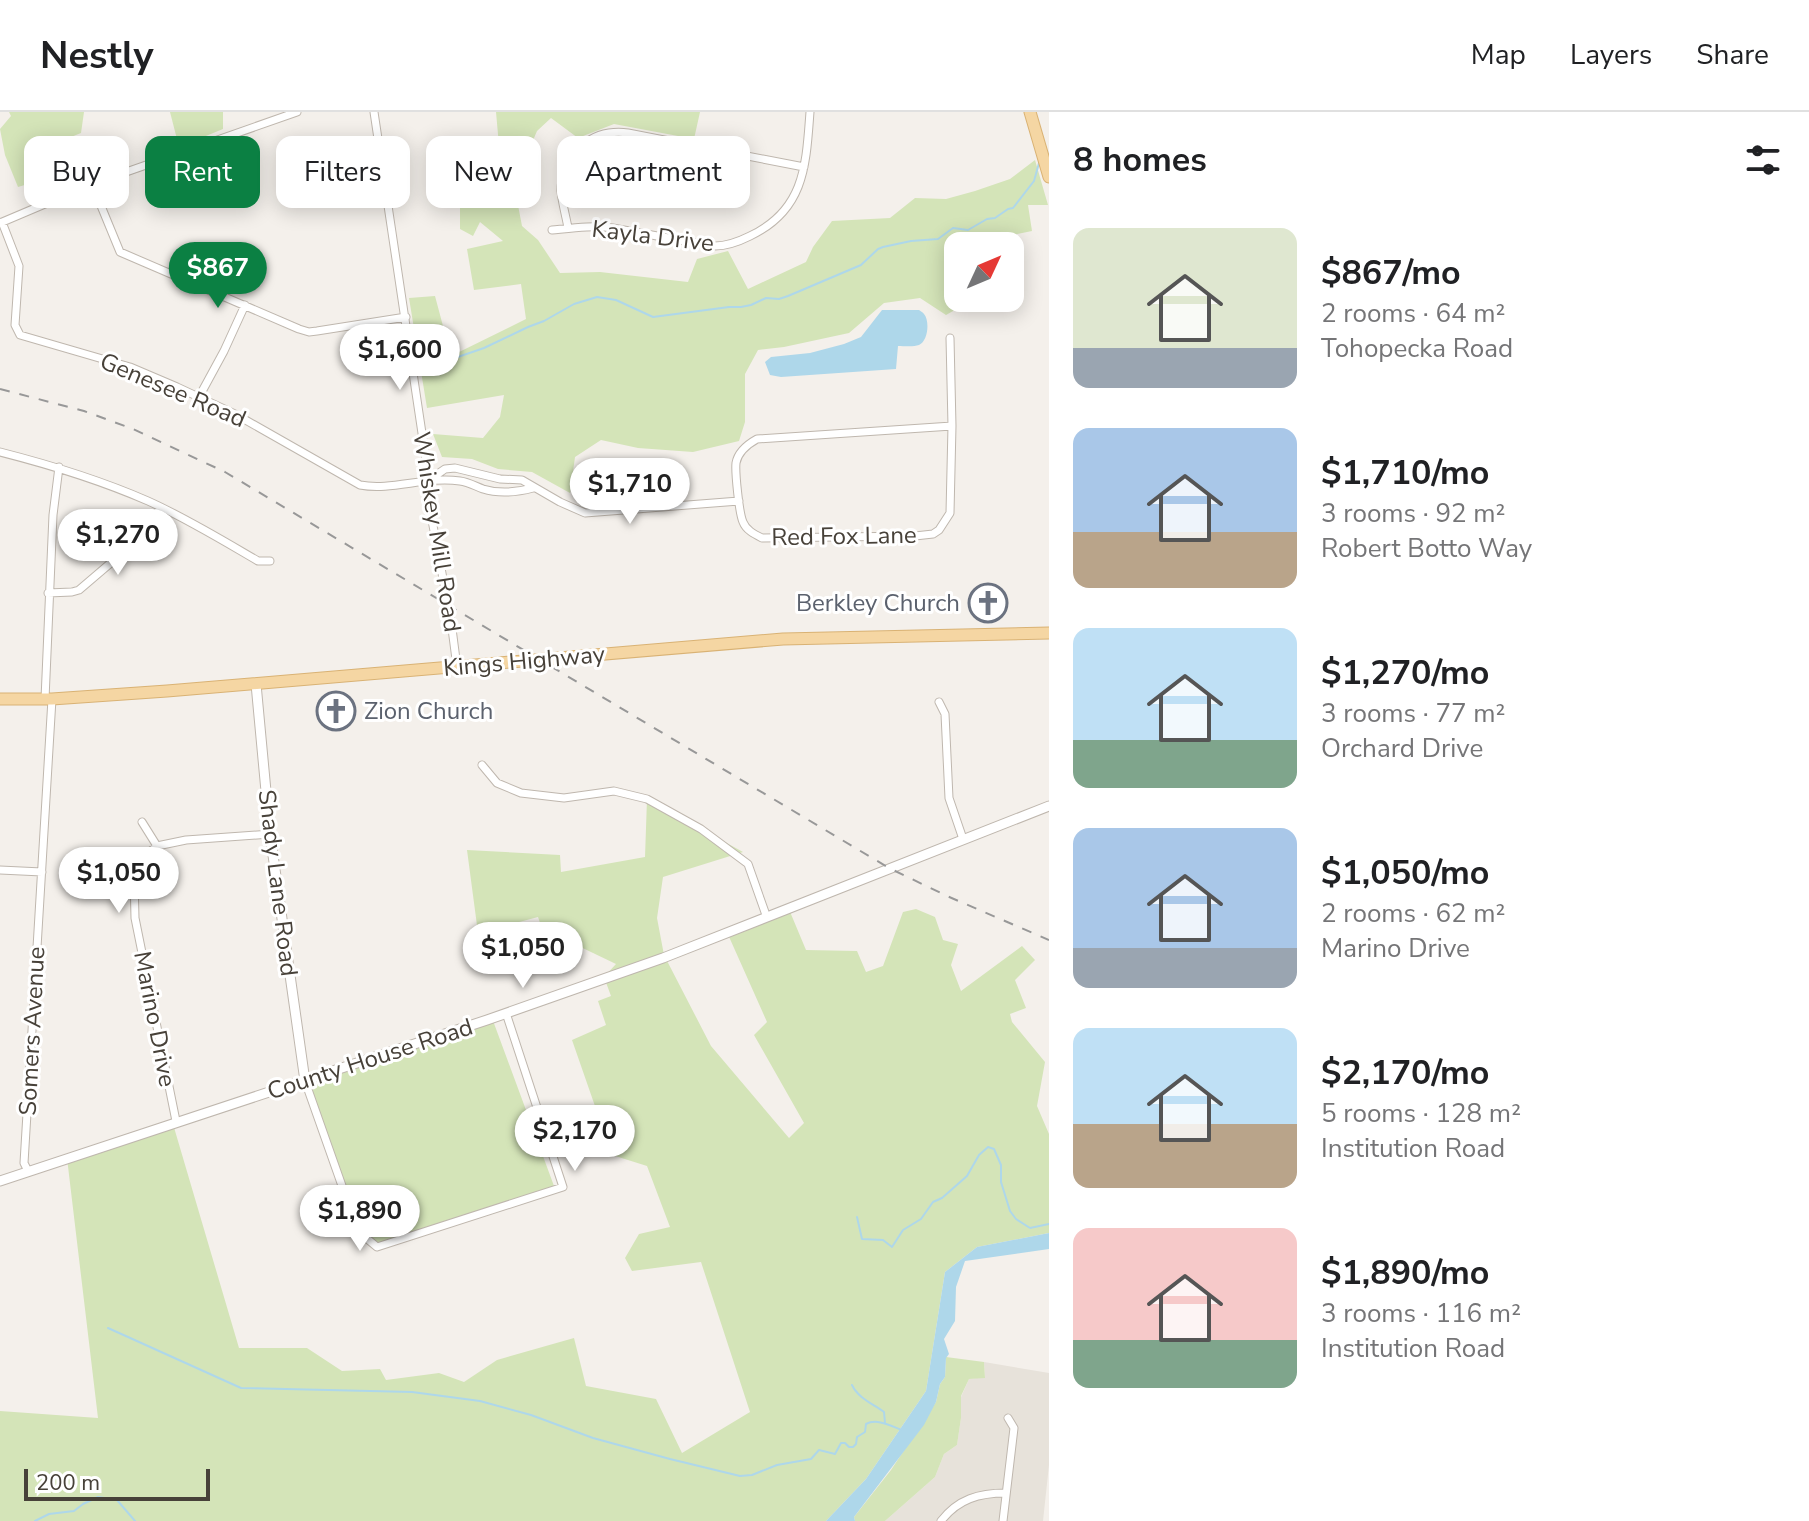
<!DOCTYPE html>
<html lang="en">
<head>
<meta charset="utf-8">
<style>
	:root { --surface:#fff; --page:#f2f2f2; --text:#202124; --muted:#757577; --line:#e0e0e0; --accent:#0b8043 }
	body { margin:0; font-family:"Nunito Sans",sans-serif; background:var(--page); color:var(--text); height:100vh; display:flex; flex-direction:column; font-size:30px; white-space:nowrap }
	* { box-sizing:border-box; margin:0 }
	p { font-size:26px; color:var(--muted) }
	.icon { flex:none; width:44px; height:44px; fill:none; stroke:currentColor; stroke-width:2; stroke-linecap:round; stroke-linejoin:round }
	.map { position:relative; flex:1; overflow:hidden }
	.side { display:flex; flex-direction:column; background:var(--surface); width:760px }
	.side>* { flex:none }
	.top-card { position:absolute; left:24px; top:24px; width:760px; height:72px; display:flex; gap:16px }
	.needle { width:52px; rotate:46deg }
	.fabs { position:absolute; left:944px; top:120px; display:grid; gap:16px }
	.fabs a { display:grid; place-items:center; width:80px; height:80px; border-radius:16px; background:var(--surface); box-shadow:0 4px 20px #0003; font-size:40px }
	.scale { position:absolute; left:24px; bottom:20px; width:186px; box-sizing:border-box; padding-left:8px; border:4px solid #474139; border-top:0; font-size:22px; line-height:28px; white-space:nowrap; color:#474139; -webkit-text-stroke:6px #fff; paint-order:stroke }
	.price { position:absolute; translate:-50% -68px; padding:0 18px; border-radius:28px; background:#fff; color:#222; font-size:26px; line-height:52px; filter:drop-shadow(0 2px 4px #0008) }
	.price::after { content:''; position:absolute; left:50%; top:48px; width:24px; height:18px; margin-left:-12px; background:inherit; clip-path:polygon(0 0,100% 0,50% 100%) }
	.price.on { background:var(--accent); color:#fff }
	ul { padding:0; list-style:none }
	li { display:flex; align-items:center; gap:24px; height:200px; padding:0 24px }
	li span { display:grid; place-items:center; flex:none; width:224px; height:160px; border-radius:16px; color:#555 }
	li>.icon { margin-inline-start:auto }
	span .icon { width:96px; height:96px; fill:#fffc; stroke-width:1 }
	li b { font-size:34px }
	h2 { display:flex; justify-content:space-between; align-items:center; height:96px; padding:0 24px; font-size:34px }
	.tag { padding:0 28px; border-radius:16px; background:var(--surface); box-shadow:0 4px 20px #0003; font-size:28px; line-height:72px }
	.tag.on { background:var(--accent); color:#fff }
	header { display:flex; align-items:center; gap:48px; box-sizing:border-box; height:112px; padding:0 40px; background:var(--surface); border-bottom:2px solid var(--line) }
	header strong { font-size:38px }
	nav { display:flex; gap:44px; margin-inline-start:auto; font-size:28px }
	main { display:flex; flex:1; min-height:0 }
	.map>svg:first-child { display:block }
	.residential { fill:#e7e2da }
	.green { fill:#d4e4b8 }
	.water { fill:#aed7ea }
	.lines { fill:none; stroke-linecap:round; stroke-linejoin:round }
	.stream { stroke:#aed7ea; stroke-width:2 }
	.minor-casing { stroke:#bfb7ae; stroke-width:9 }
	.tertiary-casing { stroke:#bfb7ae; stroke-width:11 }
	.primary-casing { stroke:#d9b274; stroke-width:13 }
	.minor { stroke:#fff; stroke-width:7 }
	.tertiary { stroke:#fff; stroke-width:9 }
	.primary { stroke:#f5d6a3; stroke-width:11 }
	.rail { stroke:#989898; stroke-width:2; stroke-dasharray:10 10; stroke-linecap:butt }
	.labels { text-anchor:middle; stroke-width:6; stroke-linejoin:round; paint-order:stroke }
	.street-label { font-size:24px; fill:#474139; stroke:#fff }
	.worship-label { font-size:24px; fill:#5b616d; stroke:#fff; text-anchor:end }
</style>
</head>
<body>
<header>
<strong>Nestly</strong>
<nav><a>Map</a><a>Layers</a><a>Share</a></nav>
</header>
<main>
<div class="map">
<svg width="1049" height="1409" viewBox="0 0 1049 1409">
	<rect width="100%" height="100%" fill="#f4f0eb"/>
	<path class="residential" d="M984 1250 1049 1261V1353L1043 1409H885L935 1365 944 1342 957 1333 961 1306V1285L969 1267 985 1265Z"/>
	<path class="green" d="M9 0H84L81 21 56 31 68 60 18 75 5 43 0 17 11 4Z
		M170 0H223V17L179 35Z
		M496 0H700L694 27 614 12 578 26 551 6 537 19 523 52 517 88 522 114 538 128 560 161 600 160 688 170 697 147 728 139 748 177 806 150 813 135 832 109 890 106 915 86 946 87 975 79 1010 67 1035 48 1048 93H1028L1032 119 998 126 1000 134H958V186H976L946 203 920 186 884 191 849 221 784 235 758 238 745 262V310L739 329 693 340 638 336 601 328 575 345 570 381 532 360 498 357 472 347 442 345 433 322 483 326 500 305 504 283 427 296 409 186 435 184 451 244 526 207 521 172 474 178 467 137 503 129 480 110 473 124 460 117V93L482 81 477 62 501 56Z
		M647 687 743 740 663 765 657 806 664 843 711 934 789 1026 804 1011 754 923 767 910 726 818 788 795 806 838 857 839 866 860 883 854 903 800 916 797 935 805 943 828 958 832 951 853 961 879 1022 834 1035 848 1015 868 1026 896 1010 902 1012 910 1045 950 1037 994 1049 1022V1121L977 1135 945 1160 926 1279 866 1367 826 1409H0V1299L98 1306 67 1046 173 1012 239 1236H307L342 1259 380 1257 386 1268 439 1261 464 1270 497 1248 574 1226 586 1274 656 1287 682 1341 750 1300 701 1150 632 1159 625 1146 639 1122 670 1115 647 1054 612 1043 572 928 606 913 598 889 611 884 604 865 616 852 568 829 548 834 538 805 478 821 467 738 560 743 561 760 645 745Z
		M492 906 554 1074 375 1132 354 1102 311 978 315 977 319 965Z
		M946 1245 984 1250 985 1266 969 1267 961 1284V1306L957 1333 944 1342 935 1365 885 1409H855L854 1405 891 1358 936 1290 940 1272 945 1265Z"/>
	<path class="water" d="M882 198H919C920 199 923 200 924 202 930 209 928 229 919 233 914 235 904 234 898 234L896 257 781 265 770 263 765 250 771 245 810 241 844 232 861 225Z
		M1049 1121V1137L965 1149 956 1175 955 1209 944 1227 949 1242 946 1246 945 1265 940 1272 936 1290 924 1313 854 1405 855 1409H826L866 1367 926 1279 945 1160 977 1135Z"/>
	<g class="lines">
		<path class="stream" d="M452 247 484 236 528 215 544 209 574 192 597 185 616 188 653 205 729 195H741L751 193 766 186 779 187 788 184 861 153 878 137 883 135 911 129 938 127 953 116 968 118 987 107 995 106 1008 97 1013 96 1034 69 1039 51
			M857 1105 862 1127 883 1128 892 1135 903 1118 921 1107 933 1090 942 1086 967 1064 979 1043 988 1035 994 1037 1001 1053V1070L1010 1099 1016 1107 1030 1116 1049 1112
			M108 1216 241 1276 412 1280 480 1289 531 1303 593 1326 670 1347 740 1364 752 1363 777 1353 811 1347 819 1338 835 1342 841 1331H845L849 1335H853L856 1332 857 1325 865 1320 866 1312C877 1306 891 1314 902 1318
			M852 1273C858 1286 873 1292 884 1300L885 1311
			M35 1409 49 1402 74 1399 83 1392 98 1385 117 1388 135 1409"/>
		<defs>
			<path id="minor" d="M374 0 429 368 431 403 451 509 457 555
				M92 72 120 140 299 217 309 220 317 219 406 205
				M2 110 19 154 15 213 20 223 130 255 177 275 235 302 360 373C392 379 426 364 460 369 468 370 475 374 483 377 499 382 518 380 533 376
				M0 111 92 72 297 0
				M568 116C566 104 562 91 561 79 561 52 582 25 609 21 615 20 622 20 628 21L804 55
				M552 118C572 116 593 113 613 116 637 120 661 125 685 129 695 131 705 133 715 134 727 134 740 129 750 124 805 98 806 53 810 0
				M950 226 952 314
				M199 285 224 239 245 193
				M952 314 950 401 939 418 933 422 915 424 762 426C754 422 746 418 743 410 739 401 735 360 736 351 738 340 748 332 757 327Z
				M0 340C51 353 100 368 148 389 186 406 222 428 258 449H270
				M429 368 445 357 455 356 500 367 522 368 560 390 585 401 739 389
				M48 481 72 480 79 478 120 443 161 396
				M45 587 53 403 59 355
				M939 590 945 602 949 686 963 727
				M482 653 497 671 521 681 564 686 614 679 647 687 701 717 748 752 766 803
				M142 710 157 734
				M0 758 42 760
				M305 969 353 1105 365 1125 377 1135 563 1075 506 901
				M176 1009 135 806 134 765 137 757 146 743 157 734 186 728 270 722
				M28 1059 24 1051 52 587
				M941 1409C958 1387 979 1381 1006 1381
				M1003 1409 1014 1316 1008 1306"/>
			<path id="tertiary" d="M256 572 270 722 305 969
				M0 1069 487 908 663 846 1049 694"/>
			<path id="primary" d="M1030 0 1049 65
				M0 587H52L167 579 783 527 1049 521"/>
		</defs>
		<use href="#minor" class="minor-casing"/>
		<use href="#tertiary" class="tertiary-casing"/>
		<use href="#primary" class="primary-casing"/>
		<use href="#minor" class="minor"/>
		<use href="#tertiary" class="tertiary"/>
		<use href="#primary" class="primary"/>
		<path class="rail" d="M0 277 84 299 133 317 225 360 889 756 947 784 1049 828"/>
	</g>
	<defs>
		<symbol id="church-ring" viewBox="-11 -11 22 22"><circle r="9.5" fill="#fff" stroke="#6b7280" stroke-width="1.5"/><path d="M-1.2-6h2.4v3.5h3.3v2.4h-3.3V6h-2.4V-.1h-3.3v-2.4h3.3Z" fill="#6b7280"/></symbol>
	</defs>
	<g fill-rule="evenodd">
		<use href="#church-ring" x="966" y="469" width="44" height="44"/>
		<use href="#church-ring" x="314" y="577" width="44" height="44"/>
	</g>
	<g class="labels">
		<g class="street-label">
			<text transform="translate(653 124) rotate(7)" y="8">Kayla Drive</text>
			<text transform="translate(173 278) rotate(23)" y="8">Genesee Road</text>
			<text transform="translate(437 420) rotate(81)" y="8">Whiskey Mill Road</text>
			<text transform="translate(844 424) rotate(-1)" y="8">Red Fox Lane</text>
			<text transform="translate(524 549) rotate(-5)" y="8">Kings Highway</text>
			<text transform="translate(278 771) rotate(83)" y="8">Shady Lane Road</text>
			<text transform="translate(155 907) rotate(79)" y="8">Marino Drive</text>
			<text transform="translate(32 919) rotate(-87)" y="8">Somers Avenue</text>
			<text transform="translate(370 947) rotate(-18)" y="8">County House Road</text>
		</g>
		<g class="worship-label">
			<text x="960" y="499">Berkley Church</text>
			<text x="364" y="607" text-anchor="start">Zion Church</text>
		</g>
	</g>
</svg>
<div class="fabs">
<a><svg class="needle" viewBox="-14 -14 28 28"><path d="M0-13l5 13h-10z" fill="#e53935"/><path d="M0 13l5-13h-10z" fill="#757577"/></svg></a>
</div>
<div class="scale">200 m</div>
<b class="price on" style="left:218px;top:198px">$867</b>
<b class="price" style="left:400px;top:280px">$1,600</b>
<b class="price" style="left:630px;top:414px">$1,710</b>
<b class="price" style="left:118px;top:465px">$1,270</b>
<b class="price" style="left:119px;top:803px">$1,050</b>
<b class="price" style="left:523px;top:878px">$1,050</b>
<b class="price" style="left:575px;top:1061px">$2,170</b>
<b class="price" style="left:360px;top:1141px">$1,890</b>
<div class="top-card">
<a class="tag">Buy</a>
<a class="tag on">Rent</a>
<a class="tag">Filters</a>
<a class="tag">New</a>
<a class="tag">Apartment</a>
</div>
</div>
<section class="side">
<h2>8 homes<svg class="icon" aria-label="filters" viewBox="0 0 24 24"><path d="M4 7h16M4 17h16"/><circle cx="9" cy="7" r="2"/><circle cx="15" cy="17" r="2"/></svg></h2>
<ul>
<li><span style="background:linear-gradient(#dfe7d0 75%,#9aa5b1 0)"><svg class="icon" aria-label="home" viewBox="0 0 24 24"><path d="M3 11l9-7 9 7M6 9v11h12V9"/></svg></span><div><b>$867/mo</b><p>2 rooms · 64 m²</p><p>Tohopecka Road</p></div></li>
<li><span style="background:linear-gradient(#a9c7e8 65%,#b9a48a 0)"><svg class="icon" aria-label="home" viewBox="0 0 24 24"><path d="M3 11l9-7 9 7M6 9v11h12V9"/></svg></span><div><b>$1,710/mo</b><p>3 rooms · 92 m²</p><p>Robert Botto Way</p></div></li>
<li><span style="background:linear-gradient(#bfe0f5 70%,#7fa58c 0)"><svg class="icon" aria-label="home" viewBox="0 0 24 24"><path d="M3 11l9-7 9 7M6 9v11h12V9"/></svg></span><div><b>$1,270/mo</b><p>3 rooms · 77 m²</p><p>Orchard Drive</p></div></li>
<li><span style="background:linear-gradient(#a9c7e8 75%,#9aa5b1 0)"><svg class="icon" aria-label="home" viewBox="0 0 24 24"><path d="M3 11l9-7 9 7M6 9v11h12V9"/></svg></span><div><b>$1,050/mo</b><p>2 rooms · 62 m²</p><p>Marino Drive</p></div></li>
<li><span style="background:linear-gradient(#bfe0f5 60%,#b9a48a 0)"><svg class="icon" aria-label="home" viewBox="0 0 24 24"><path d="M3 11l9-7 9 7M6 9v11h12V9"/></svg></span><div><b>$2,170/mo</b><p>5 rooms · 128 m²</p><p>Institution Road</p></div></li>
<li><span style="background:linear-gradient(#f6c9c9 70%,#7fa58c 0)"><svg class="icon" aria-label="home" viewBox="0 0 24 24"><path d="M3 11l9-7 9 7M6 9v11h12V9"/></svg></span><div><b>$1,890/mo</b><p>3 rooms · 116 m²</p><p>Institution Road</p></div></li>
</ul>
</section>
</main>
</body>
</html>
